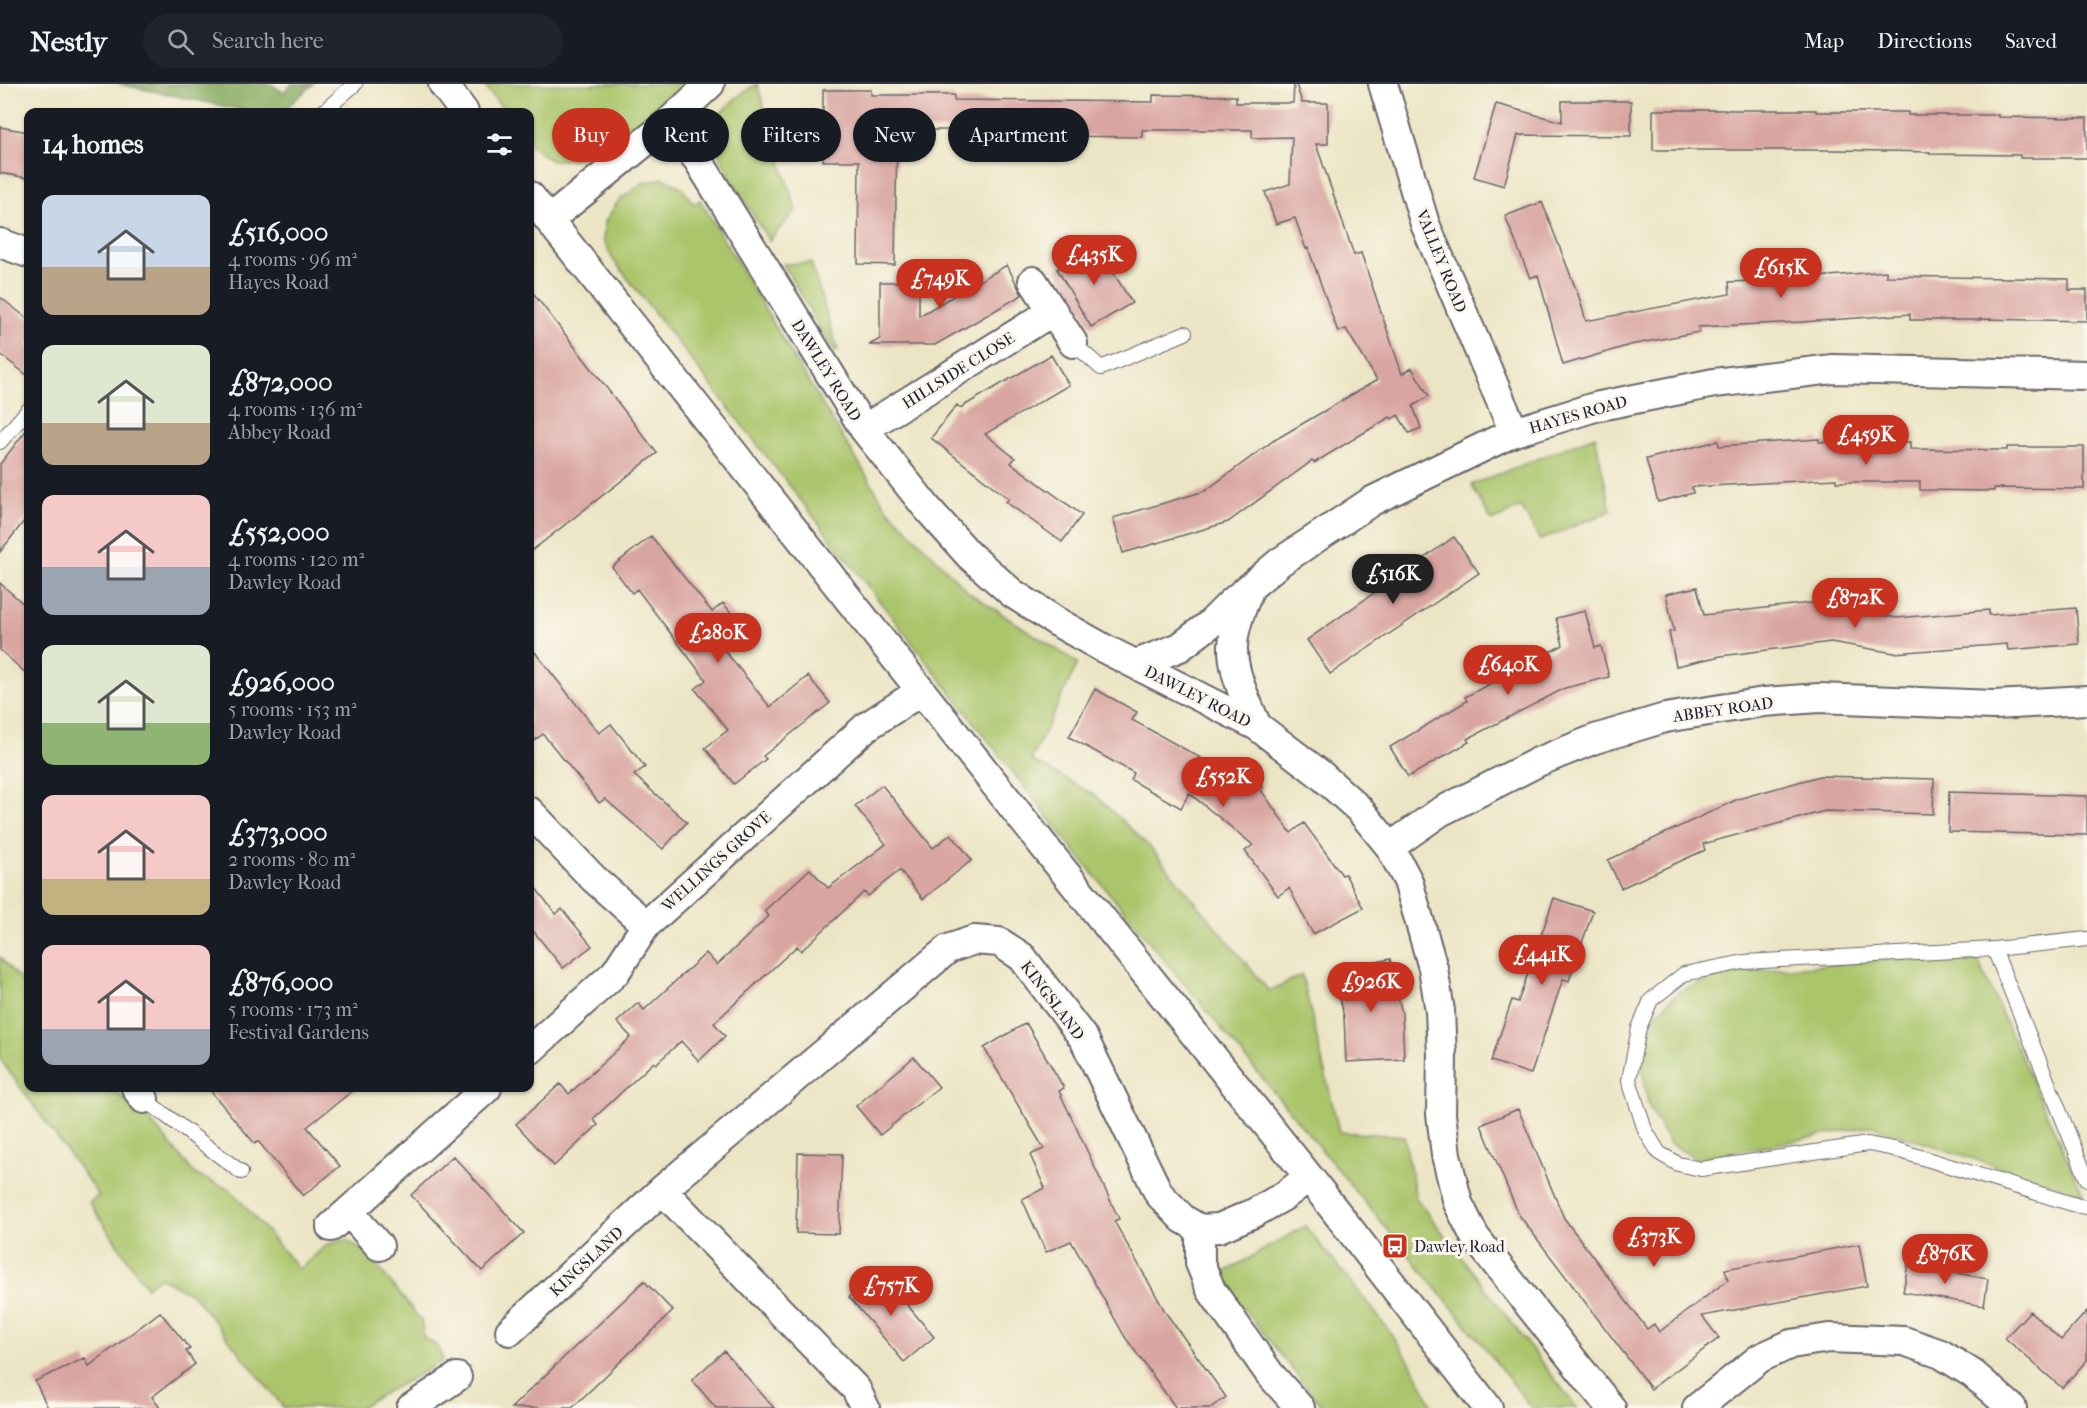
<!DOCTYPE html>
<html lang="en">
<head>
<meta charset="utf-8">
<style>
	:root { --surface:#171b24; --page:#20242c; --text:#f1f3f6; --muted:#9ea1a6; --line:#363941; --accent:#c8321e }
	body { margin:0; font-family:"IM FELL French Canon",serif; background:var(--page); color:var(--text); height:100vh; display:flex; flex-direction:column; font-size:22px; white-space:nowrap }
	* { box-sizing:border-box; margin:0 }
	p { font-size:20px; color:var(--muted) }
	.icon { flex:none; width:33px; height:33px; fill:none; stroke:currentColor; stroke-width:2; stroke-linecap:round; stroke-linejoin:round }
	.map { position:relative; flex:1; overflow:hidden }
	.sheet { position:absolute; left:24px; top:24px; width:510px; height:984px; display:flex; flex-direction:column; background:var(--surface); border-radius:12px; box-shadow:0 2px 4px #0004 }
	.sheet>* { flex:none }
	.hud { position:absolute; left:552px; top:24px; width:570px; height:54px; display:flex; gap:12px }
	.price { position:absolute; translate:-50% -51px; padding:0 14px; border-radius:21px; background:var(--accent); color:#fff; font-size:20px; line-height:39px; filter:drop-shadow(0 2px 3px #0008) }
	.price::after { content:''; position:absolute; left:50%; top:36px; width:18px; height:14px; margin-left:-9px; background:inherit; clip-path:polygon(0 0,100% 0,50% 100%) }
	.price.on { background:#222; color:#fff }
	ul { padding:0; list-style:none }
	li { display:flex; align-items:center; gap:18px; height:150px; padding:0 18px }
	li span { display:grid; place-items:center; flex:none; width:168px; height:120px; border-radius:12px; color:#555 }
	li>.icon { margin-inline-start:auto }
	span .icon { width:72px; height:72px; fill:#fffc; stroke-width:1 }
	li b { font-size:26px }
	h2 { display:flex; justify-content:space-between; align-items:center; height:72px; padding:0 18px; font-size:26px }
	.tag { padding:0 21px; border-radius:27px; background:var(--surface); box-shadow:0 2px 4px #0004; font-size:21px; line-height:54px }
	.tag.on { background:var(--accent); color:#fff }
	header { display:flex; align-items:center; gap:36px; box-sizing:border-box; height:84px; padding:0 30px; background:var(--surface); border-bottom:2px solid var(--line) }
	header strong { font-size:28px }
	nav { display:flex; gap:33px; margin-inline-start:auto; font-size:21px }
	.search { width:420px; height:54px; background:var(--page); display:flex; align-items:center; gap:15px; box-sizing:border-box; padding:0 21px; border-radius:33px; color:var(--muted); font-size:22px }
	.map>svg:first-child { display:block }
	.green { fill:#aac56b; stroke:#667453; stroke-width:1.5 }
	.forest { fill:#87aa5f; stroke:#54664d; stroke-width:1.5 }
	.building { fill:#d9a5a0 }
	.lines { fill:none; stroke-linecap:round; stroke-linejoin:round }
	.lane-casing { stroke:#69666b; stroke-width:16 }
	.street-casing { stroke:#69666b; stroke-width:32 }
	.lane { stroke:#fff; stroke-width:14 }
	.street { stroke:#fff; stroke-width:28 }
	.labels { text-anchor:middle; stroke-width:6; stroke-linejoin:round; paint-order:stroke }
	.street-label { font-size:16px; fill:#22223b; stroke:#fbf7ec }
	.poi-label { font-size:16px; fill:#22223b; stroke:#fbf7ec; text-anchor:start }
</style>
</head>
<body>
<header>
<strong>Nestly</strong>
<div class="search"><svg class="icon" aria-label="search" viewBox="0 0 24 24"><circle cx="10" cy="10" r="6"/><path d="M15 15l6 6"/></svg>Search here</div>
<nav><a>Map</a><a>Directions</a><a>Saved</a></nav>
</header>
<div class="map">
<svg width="2087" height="1324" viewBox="0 0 2087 1324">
	<rect width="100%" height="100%" fill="#fbf7ec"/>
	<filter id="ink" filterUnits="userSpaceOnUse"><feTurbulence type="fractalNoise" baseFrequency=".0167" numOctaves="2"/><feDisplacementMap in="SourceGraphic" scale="12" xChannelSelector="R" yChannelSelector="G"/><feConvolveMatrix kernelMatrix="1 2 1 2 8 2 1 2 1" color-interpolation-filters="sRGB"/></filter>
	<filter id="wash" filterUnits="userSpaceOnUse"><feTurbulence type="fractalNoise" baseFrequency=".008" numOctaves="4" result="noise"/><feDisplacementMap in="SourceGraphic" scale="24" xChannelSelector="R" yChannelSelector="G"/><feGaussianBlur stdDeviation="1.35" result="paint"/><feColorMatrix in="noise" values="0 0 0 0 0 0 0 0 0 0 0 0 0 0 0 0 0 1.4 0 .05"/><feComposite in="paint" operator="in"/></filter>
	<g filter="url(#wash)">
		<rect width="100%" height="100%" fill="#ece5c5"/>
		<path class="green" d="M483 0H694L609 70 602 64 588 73 552 77 530 62V28H505Z
			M757 0 796 126 769 157C757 136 710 66 713 46 715 29 742 8 757 0Z
			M664 94 681 103 694 120 700 116 801 286 886 423 968 508 1078 579 1031 676 1095 711 1150 763 1269 907 1302 891 1339 1048 1404 1052 1416 1114 1577 1324H1531L1483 1261 1076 769 614 177 603 156 605 138 619 116 643 99Z
			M811 179 838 266 834 268 783 180Z
			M1595 352 1611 427 1540 456 1521 423 1492 437 1471 401Z
			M1974 868 2083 1110 1872 1042 1697 1075 1669 1059 1648 1021 1641 976 1655 931 1680 907 1722 890Z
			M0 873 28 905V1004H113L138 1031 143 1028 196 1091 231 1106 299 1185 328 1160 346 1156 366 1168 421 1236 424 1254 439 1263 443 1277 358 1324H284L193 1211 160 1193 146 1203 89 1118 99 1112 0 975Z
			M1305 1142C1351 1199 1405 1256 1433 1324H1324L1307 1304 1218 1192Z"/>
		<path class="forest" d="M119 0H271L283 8 292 0H313L282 28H252Z"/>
		<g id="blocks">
			<path class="building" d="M1296 0 1302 19H1328V60H1316L1354 171 1361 169 1402 290 1412 284 1429 312 1413 322 1421 344 1409 349 1398 331 1392 335 1390 333 1314 379 1312 377 1228 438 1123 469 1113 434 1205 407 1273 357 1377 296 1346 245 1338 248 1308 164 1306 165 1295 134 1276 140 1265 108 1290 100 1292 53 1252 54V46H1142V53L977 51V46H897L895 181 858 180 859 77H823V6H871V11H954V16L1153 18V11L1236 12V19H1293L1294 1Z
				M1562 17H1631V52L1518 51 1504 102 1474 93 1496 20 1562 38Z
				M1653 26H1816V28H1908V31H1998V33L2087 34V74H2020V71L1930 70V68L1839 66H1653Z
				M0 43 28 48V94L0 89Z
				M1542 118 1579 213 1586 237 1730 210 1729 198 1818 194V193L1886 187V192L2069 195V206H2087V237L1980 235V236H1910V230L1803 238 1698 243 1699 248 1630 261 1563 281 1538 191 1530 194 1505 132Z
				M1097 162 1132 219 1091 243 1057 185Z
				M1007 181 1022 211 935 261H869L880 255V198H919V232Z
				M530 205 657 369 530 468Z
				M0 213 28 235V292L0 270Z
				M1051 271 1069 301 985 350 1015 374 1011 379 1082 431 1062 458 1006 418 1009 415 931 354 957 321 960 324Z
				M28 344V432L0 468V380Z
				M1819 355V358H1910V365L2007 366V363H2084V405L1994 404V407L1920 406V398H1836V395L1692 403 1693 409 1658 418 1646 375 1718 357 1719 362Z
				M651 452 712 528 723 519 744 544 721 562 770 623 808 592 830 619 763 672 766 675 734 700 705 664 728 646 695 605 706 596 637 505 632 509 612 483Z
				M1454 453 1479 489 1330 590 1307 556Z
				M0 499 28 524V591L0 566Z
				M1697 503 1704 531 1810 519 1897 534 1989 526V531L2076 524 2079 560 2008 566 2007 560 1894 569 1831 558 1721 572 1676 582 1669 548 1674 547 1666 510Z
				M1585 527 1595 564 1601 562 1609 593 1565 604 1467 655 1469 658 1408 693 1390 663 1467 617 1465 613 1563 561 1556 534Z
				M530 562 599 649 611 640 645 683 634 691 687 738 663 765 605 715 599 719 543 650 530 660Z
				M1095 605 1137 628 1132 636 1226 688 1234 678 1263 703 1261 706 1291 749 1304 739 1342 791 1345 790 1363 824 1313 850 1289 804 1278 812 1245 767 1253 761 1189 709 1181 724 1131 696 1134 689 1069 653Z
				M1820 692 1934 695 1933 730 1825 727 1703 760 1705 766 1621 804 1608 776 1738 715Z
				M882 701 933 764 951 750 972 776 923 815 900 786 868 812 864 808 801 867 797 862 714 939 725 952 699 977 681 957 656 980 654 978 593 1035 598 1041 554 1082 516 1040 560 1000 569 1010 631 953 617 938 638 919 644 926 706 869 717 881 769 832 764 827 810 785 828 804 886 760 855 722Z
				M1949 708 2087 712V751L1948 748Z
				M530 797 556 830 562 825 592 862 563 884 530 843Z
				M1554 814 1593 827 1569 897 1563 895 1531 990 1491 977 1512 916 1518 918Z
				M1390 875 1402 930 1404 975 1346 978 1344 933 1334 888Z
				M1026 939 1064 1004 1059 1007 1119 1135 1114 1137 1166 1229 1226 1313 1210 1324H1176L1125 1253 1071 1157 1046 1168 1022 1115 1045 1104 1030 1071 1044 1065 984 964Z
				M914 973 939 1003 880 1051 856 1022Z
				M208 1004H356L307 1043 340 1082 303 1112 258 1057 255 1060Z
				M1518 1025 1564 1134 1647 1245 1654 1240 1659 1248 1728 1196 1725 1185 1859 1160 1867 1202 1702 1232 1719 1254 1651 1305 1519 1131 1481 1041Z
				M798 1069 842 1070 839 1150 796 1149Z
				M453 1072 524 1149 482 1187 411 1111Z
				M1908 1180 1988 1195 1984 1222 1903 1208Z
				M879 1187 934 1253 904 1278 849 1213Z
				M644 1197 673 1227 572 1324H511Z
				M2030 1227 2061 1256 2087 1227V1276L2062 1304 2005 1254Z
				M160 1228 190 1265 186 1267 195 1280 152 1313 160 1324H48L35 1297 85 1274 89 1282Z
				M724 1267 774 1324H716L692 1296Z"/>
		</g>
	</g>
	<g filter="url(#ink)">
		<use href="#blocks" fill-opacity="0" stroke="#69666b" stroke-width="1.5"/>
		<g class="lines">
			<defs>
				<path id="lane" d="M323 28 355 0
					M1073 259 1101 284 1185 249
					M0 358 28 326
					M1994 865 2087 855
					M144 1015 241 1088
					M2087 1095 1994 865 1744 878 1684 890 1651 916 1639 944 1629 996 1645 1046 1659 1069 1678 1080 1701 1085 1868 1060 1894 1065 2079 1122 2087 1123"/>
				<path id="street" d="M443 0 464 28
					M1383 0 1425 140 1514 348
					M668 39 698 76 864 345 927 424 969 471 1012 509 1057 538 1103 564 1257 642 1320 690 1359 725 1390 763 1408 797 1433 884 1440 927 1442 972 1441 1030 1446 1071 1458 1119 1475 1153 1611 1324
					M530 112 1054 775 1309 1093 1488 1324
					M549 136 668 39 710 0
					M0 159 28 169
					M1033 197 1073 259
					M864 345 1053 227
					M1250 504C1242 523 1234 542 1233 562 1232 588 1247 619 1257 642
					M1136 580 1180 563 1210 540 1231 519 1280 478 1372 417 1514 348 1595 323 1714 299 1833 285 2087 291
					M530 728 593 794 646 841
					M1390 763 1440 728 1538 678 1595 655 1665 634 1764 618 1819 614 1994 621 2087 616
					M530 966 615 889 646 841 866 643 921 607
					M136 1004 144 1015
					M662 1106 856 1305 865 1324
					M349 1128 379 1162
					M331 1143 487 1004
					M1200 1145V1179L1211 1206 1269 1289 1300 1324
					M510 1247 662 1106 948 865 974 856 999 858 1022 873 1084 955 1159 1110 1183 1135 1200 1145 1219 1144 1254 1129 1284 1112 1309 1093
					M411 1324 457 1293
					M1697 1324 1760 1274 1791 1260 1829 1254 1904 1257 1941 1270 1973 1290 2012 1324"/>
			</defs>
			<use href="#lane" class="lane-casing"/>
			<use href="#street" class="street-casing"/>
			<use href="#lane" class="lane"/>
			<use href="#street" class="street"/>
		</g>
	</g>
	<defs>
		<symbol id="bus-square" viewBox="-11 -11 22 22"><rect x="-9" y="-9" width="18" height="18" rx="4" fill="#c8321e" stroke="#fbf7ec"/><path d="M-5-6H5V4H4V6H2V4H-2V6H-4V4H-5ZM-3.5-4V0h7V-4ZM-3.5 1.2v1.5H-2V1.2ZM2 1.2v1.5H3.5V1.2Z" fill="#fff"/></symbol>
	</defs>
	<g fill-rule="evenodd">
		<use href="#bus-square" x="1380" y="1147" width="30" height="30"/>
	</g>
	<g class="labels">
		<g class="street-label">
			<text transform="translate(1442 177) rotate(68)" y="6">VALLEY ROAD</text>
			<text transform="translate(827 286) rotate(58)" y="6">DAWLEY ROAD</text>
			<text transform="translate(958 286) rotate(-32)" y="6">HILLSIDE CLOSE</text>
			<text transform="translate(1578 330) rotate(-16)" y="6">HAYES ROAD</text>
			<text transform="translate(1198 612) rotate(27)" y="6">DAWLEY ROAD</text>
			<text transform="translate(1723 625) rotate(-8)" y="6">ABBEY ROAD</text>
			<text transform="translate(716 777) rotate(-42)" y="6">WELLINGS GROVE</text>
			<text transform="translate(1053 916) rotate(53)" y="6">KINGSLAND</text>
			<text transform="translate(586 1177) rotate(-43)" y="6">KINGSLAND</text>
		</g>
		<g class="poi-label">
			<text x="1414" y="1168">Dawley Road</text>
		</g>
	</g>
</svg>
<b class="price" style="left:1094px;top:202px">£435K</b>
<b class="price" style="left:1781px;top:215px">£615K</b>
<b class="price" style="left:940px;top:226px">£749K</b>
<b class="price" style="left:1866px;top:382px">£459K</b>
<b class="price on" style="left:1393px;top:521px">£516K</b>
<b class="price" style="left:1855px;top:545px">£872K</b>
<b class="price" style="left:718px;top:580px">£280K</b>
<b class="price" style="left:1508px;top:612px">£640K</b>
<b class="price" style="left:1223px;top:724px">£552K</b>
<b class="price" style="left:1542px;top:902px">£441K</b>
<b class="price" style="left:1371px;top:929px">£926K</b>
<b class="price" style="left:1654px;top:1184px">£373K</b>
<b class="price" style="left:1945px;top:1201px">£876K</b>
<b class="price" style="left:891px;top:1233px">£757K</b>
<div class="hud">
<a class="tag on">Buy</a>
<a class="tag">Rent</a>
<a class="tag">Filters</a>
<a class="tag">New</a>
<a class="tag">Apartment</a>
</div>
<section class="sheet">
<h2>14 homes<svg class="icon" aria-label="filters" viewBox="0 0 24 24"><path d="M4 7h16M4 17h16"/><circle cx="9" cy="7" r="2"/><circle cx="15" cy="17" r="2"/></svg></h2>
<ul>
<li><span style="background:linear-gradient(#c9d6e8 60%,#b9a48a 0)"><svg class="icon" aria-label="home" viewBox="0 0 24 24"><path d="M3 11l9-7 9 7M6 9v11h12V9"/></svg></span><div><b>£516,000</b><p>4 rooms · 96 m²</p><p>Hayes Road</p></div></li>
<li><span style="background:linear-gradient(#dfe7d0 65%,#b9a48a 0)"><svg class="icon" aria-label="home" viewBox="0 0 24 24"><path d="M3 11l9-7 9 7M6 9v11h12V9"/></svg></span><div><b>£872,000</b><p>4 rooms · 136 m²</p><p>Abbey Road</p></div></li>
<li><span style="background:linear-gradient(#f6c9c9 60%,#9aa5b1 0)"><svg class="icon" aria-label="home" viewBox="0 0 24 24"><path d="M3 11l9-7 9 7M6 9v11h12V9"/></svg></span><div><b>£552,000</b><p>4 rooms · 120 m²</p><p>Dawley Road</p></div></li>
<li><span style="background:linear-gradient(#dfe7d0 65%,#8fb573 0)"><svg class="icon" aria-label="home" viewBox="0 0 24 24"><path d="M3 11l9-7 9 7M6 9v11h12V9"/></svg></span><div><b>£926,000</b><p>5 rooms · 153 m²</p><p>Dawley Road</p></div></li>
<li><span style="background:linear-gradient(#f6c9c9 70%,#c2b280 0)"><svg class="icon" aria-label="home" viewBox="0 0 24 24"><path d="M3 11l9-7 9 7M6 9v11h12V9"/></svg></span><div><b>£373,000</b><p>2 rooms · 80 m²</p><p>Dawley Road</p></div></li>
<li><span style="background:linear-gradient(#f6c9c9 70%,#9aa5b1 0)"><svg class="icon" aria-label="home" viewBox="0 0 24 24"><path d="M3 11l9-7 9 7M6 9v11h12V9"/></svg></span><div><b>£876,000</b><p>5 rooms · 173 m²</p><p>Festival Gardens</p></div></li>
</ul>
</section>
</div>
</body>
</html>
